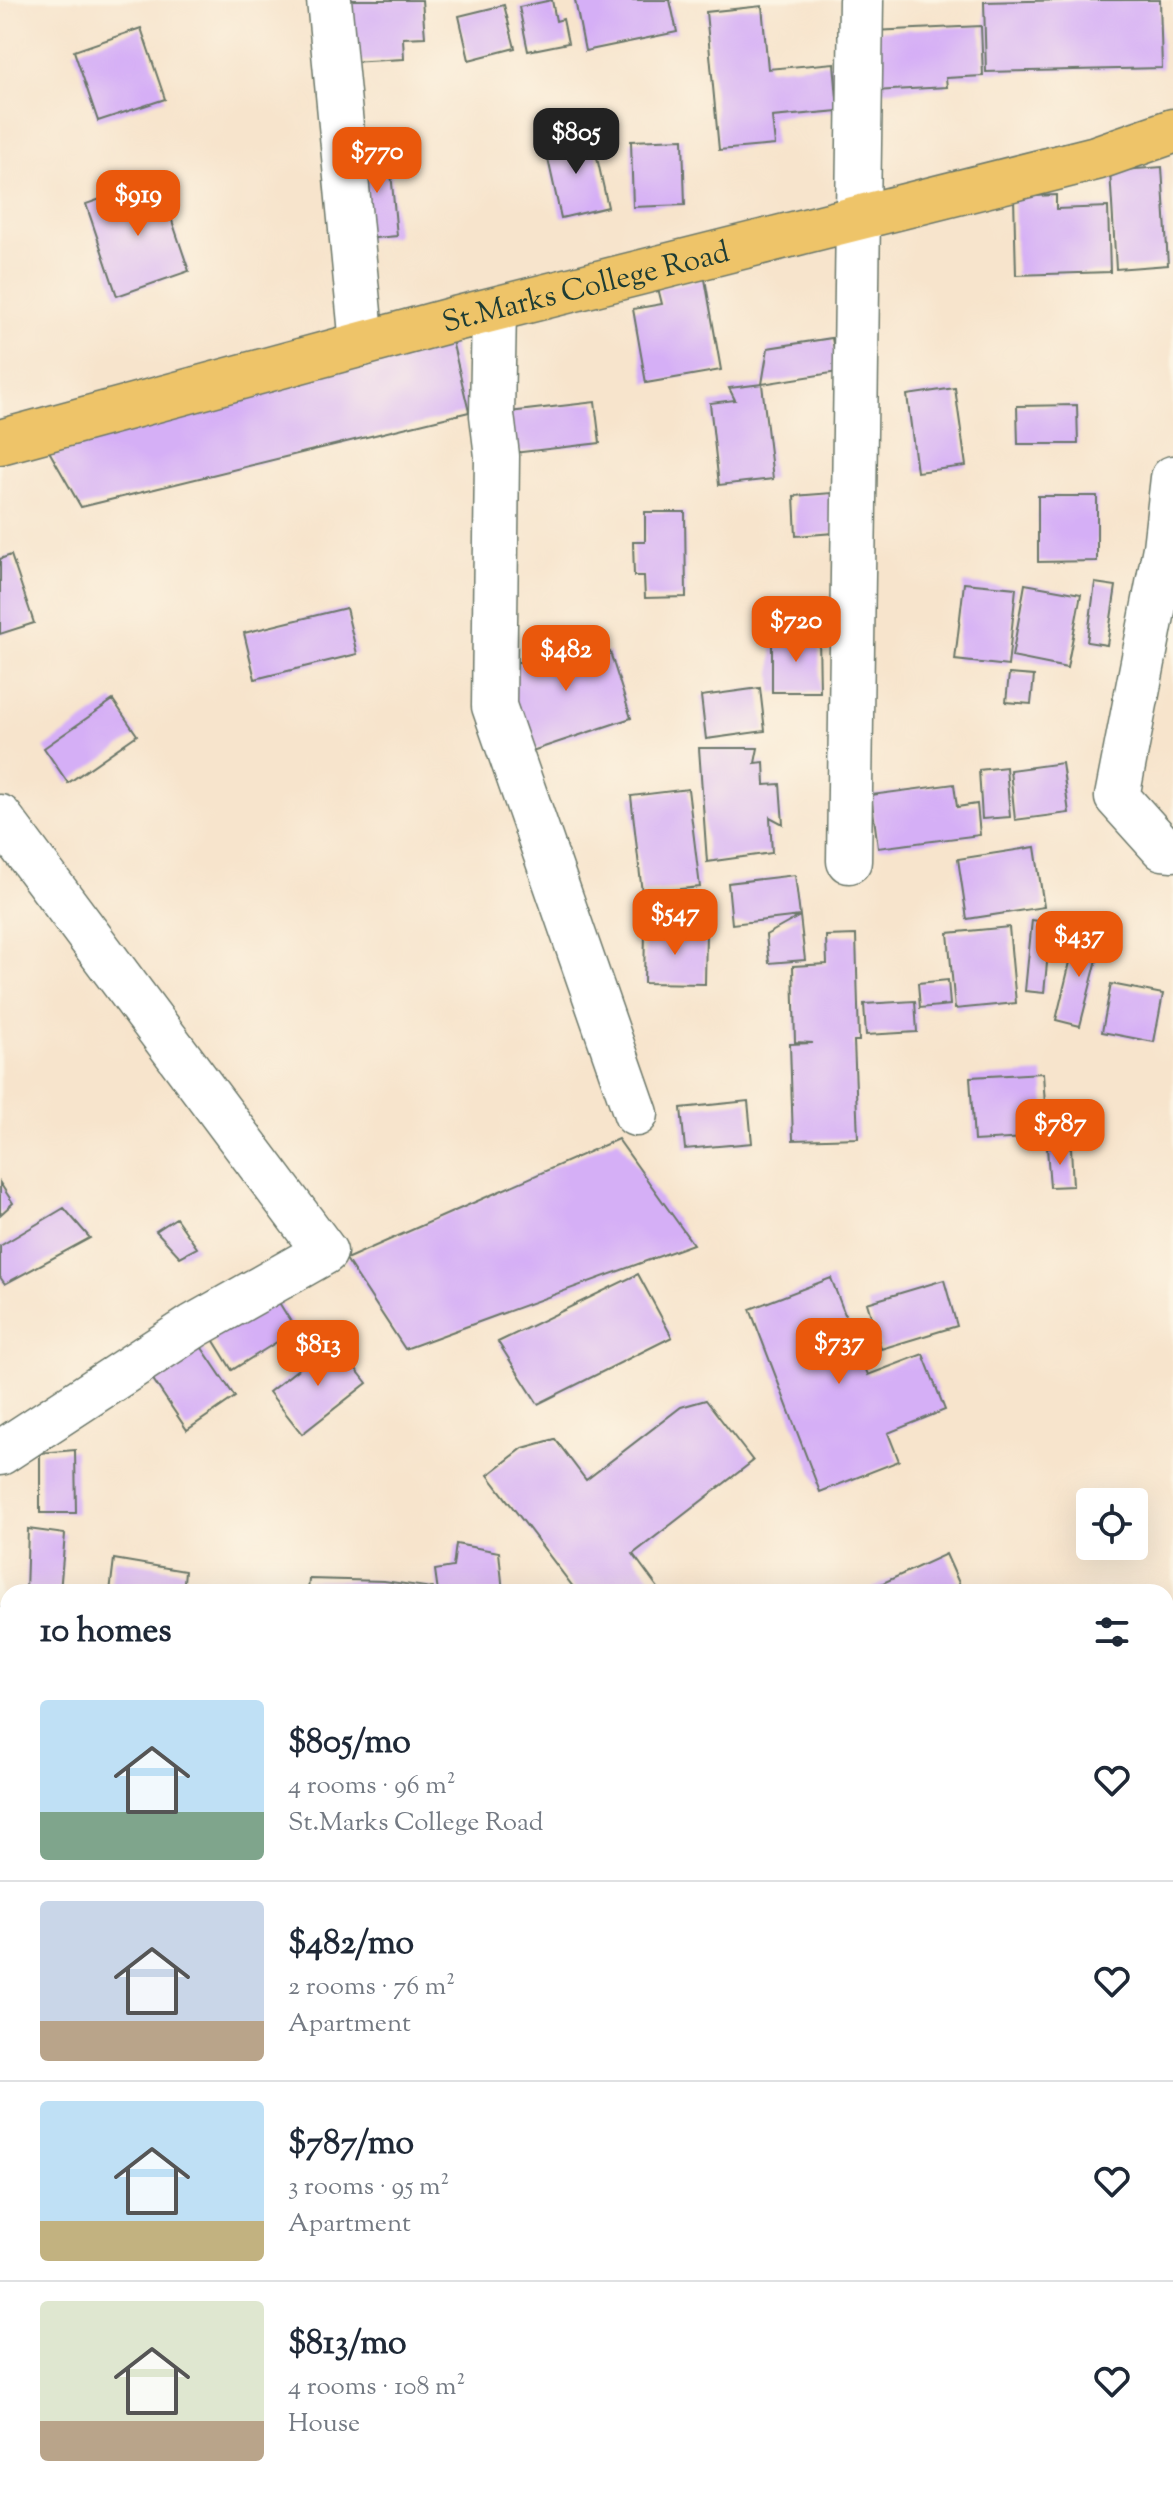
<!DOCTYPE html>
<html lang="en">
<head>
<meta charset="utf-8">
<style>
	:root { --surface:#fff; --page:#f6f6f7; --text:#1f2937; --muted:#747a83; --line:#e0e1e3; --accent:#ea580c }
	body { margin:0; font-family:"Sorts Mill Goudy",serif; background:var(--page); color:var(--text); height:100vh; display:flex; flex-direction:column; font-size:30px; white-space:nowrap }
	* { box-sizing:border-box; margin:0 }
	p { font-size:26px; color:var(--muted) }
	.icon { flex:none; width:44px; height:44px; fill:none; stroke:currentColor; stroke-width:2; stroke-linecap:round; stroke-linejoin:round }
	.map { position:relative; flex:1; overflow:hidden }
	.sheet { position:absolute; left:0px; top:1584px; width:1174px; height:912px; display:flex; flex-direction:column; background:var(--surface); border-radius:24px 24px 0 0; box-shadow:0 8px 32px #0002 }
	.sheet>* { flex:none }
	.tools { position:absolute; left:1076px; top:1488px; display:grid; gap:16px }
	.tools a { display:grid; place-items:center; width:72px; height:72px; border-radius:8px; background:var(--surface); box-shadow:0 8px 32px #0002; font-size:40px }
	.price { position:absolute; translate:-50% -68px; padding:0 18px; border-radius:16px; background:var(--accent); color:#fff; font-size:26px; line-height:52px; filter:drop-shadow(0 2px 4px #0008) }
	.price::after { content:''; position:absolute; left:50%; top:48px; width:24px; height:18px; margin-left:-12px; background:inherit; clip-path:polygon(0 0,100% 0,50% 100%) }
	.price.selected { background:#222; color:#fff }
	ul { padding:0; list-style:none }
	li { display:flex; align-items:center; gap:24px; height:200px; padding:0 40px }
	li+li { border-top:2px solid var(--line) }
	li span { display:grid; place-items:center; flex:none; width:224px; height:160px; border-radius:8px; color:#555 }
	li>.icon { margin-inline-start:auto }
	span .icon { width:96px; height:96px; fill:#fffc; stroke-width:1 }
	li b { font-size:34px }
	h2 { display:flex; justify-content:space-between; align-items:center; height:96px; padding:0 40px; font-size:34px }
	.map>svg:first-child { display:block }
	.building { fill:#d5aff6 }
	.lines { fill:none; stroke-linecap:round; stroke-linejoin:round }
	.minor-casing { stroke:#6b7769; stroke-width:47 }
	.major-casing { stroke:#6b7769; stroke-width:47 }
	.minor { stroke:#fff; stroke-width:44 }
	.major { stroke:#eec469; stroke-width:44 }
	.labels { text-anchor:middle; stroke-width:7; stroke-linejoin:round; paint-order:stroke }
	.street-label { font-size:30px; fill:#1f3d34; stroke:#fcf5e5 }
</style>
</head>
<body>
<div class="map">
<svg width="1173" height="2496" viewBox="0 0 1173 2496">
	<rect width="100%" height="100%" fill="#fcf5e5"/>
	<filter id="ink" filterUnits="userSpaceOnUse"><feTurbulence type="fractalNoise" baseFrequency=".0125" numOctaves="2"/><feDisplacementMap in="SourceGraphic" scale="16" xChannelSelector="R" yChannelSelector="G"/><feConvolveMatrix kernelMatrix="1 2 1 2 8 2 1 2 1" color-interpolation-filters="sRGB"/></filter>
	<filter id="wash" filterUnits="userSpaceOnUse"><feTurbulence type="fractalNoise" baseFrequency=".006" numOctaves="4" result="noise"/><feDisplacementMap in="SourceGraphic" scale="32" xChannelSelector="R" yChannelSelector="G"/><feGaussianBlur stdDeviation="1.8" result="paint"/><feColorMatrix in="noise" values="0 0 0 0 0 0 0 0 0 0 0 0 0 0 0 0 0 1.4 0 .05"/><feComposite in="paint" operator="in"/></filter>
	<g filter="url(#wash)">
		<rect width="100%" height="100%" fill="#f7e4cc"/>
		<g id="blocks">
			<path class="building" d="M348 0H422L425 37 403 38 404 59 350 62Z
				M552 0 556 21 563 19 568 43 528 51 519 7Z
				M575 0H670L677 32 585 51Z
				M1072 0H1160L1162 68 986 72 984 2Z
				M504 5 515 48 469 60 459 16Z
				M762 6 768 69 834 63 838 111 772 117 775 145 719 150 706 12Z
				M981 26 983 76 946 78 947 87 874 91 872 31Z
				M141 28 165 99 98 121 74 51Z
				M592 135 608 207 561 218 545 145Z
				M683 139 685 205 633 207 631 141Z
				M389 151 397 236 365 239 358 154Z
				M1162 167 1168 265 1116 269 1110 171Z
				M158 179 189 271 117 296 86 204Z
				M1056 195V209L1108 207 1110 272 1016 275 1014 197Z
				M705 279 721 370 646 383 633 309 662 304 658 288Z
				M450 332 469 412 81 507 38 432Z
				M832 338 838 372 762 384 773 479 719 485 710 403 735 400 729 388 762 384 768 348Z
				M955 388 966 466 917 472 907 395Z
				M595 402 600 443 505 454 501 413Z
				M1077 405 1078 444H1018L1017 406Z
				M832 493 834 533 796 536 794 496Z
				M1038 496H1097V561L1038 562Z
				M645 512H685L686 597 645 598 644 576H634L633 542H645Z
				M11 555 34 623 0 634V559Z
				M964 583 1016 588 1008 666 955 660Z
				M1095 583 1116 586 1107 645 1087 642Z
				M1025 584 1081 594 1067 668 1012 657Z
				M346 608 357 654 255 679 244 633Z
				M579 635 586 659 610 652 631 718 532 751 503 662H546V636Z
				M772 635H819L820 692H772Z
				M1009 674 1034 676 1031 704 1006 702Z
				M760 688 765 731 706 739 701 696Z
				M113 700 137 735 68 783 44 748Z
				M699 748H758L755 763 764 762 765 785 780 784 783 824 770 817 772 853 707 862Z
				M1062 763 1069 813 1015 820 1010 770Z
				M1006 767 1010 817 982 819 979 770Z
				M954 784 957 807 977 804 980 835 878 848 871 795Z
				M688 789 700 887 642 893 631 796Z
				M1035 847 1044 907 967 919 958 859Z
				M795 875 800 916 805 960 769 963 766 935 800 916 732 924 728 883Z
				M1032 920 1051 923 1044 993 1025 991Z
				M1009 927 1016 1003 955 1009 948 933Z
				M645 930 706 932 705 984 644 983Z
				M1077 933 1102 940 1080 1026 1056 1020Z
				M856 935 859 1041H854L858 1138 793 1140 790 1044 813 1043 795 1042 793 966 827 964 826 936Z
				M948 980 950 1005 920 1008 918 983Z
				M1111 984 1163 994 1154 1042 1102 1032Z
				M915 1001 917 1032 866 1035 864 1004Z
				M1043 1073 1047 1137 974 1141 970 1077Z
				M748 1101 752 1143 685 1149 681 1108Z
				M618 1139 693 1244 405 1349 346 1259Z
				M1071 1147 1073 1186 1050 1187 1047 1148Z
				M0 1183 13 1203 0 1215Z
				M64 1208 90 1238 5 1284 0 1277V1246Z
				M176 1218 197 1248 180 1257 156 1231Z
				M638 1274 672 1337 538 1404 498 1342Z
				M831 1278 868 1375 923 1354 945 1410 888 1433 899 1461 820 1492 750 1309Z
				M944 1280 957 1326 881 1349 867 1303Z
				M270 1288 296 1330 232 1370 206 1328Z
				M194 1336 235 1397 187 1430 146 1369Z
				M334 1341 367 1383 302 1434 269 1392Z
				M706 1400 753 1461 633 1554 661 1592H577L488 1475 523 1448 555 1439 586 1480 681 1407Z
				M75 1450 76 1513H40V1453Z
				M28 1529 65 1534 60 1592H26Z
				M456 1544 499 1552 503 1592H438L435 1570 453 1567Z
				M946 1554 963 1592H874L872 1588Z
				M114 1559 185 1571 183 1592H110Z
				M309 1579 384 1581 433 1588V1592H308Z
				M0 1607 8 1608V1678H0Z
				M837 2488H870L875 2491 872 2496H831Z"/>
		</g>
	</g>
	<g filter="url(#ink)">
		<use href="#blocks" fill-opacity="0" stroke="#6b7769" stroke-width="2"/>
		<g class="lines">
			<defs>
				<path id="minor" d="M329 0 362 344
					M494 310 492 415 497 456 494 706 636 1114
					M1173 478 1165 548 1117 797 1163 848 1173 849
					M0 817 325 1252 194 1326 0 1453
					M849 861 861 0
					M0 1735 8 1736
					M406 2488V2496"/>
				<g id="major">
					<path id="s1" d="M0 442 455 319 1096 158 1173 131"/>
				</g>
			</defs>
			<use href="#minor" class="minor-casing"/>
			<use href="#major" class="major-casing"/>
			<use href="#minor" class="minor"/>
			<use href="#major" class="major"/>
		</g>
	</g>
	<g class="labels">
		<g class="street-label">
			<text dy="10" stroke="none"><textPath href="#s1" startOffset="606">St.Marks College Road</textPath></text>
		</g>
	</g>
</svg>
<div class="tools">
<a><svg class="icon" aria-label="locate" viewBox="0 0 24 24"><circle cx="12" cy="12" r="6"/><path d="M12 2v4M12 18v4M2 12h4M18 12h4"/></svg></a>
</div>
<b class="price selected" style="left:576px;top:176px">$805</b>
<b class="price" style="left:377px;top:195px">$770</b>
<b class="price" style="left:138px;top:238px">$919</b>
<b class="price" style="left:796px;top:664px">$720</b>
<b class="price" style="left:566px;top:693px">$482</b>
<b class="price" style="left:675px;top:957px">$547</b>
<b class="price" style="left:1079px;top:979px">$437</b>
<b class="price" style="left:1060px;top:1167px">$787</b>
<b class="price" style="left:839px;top:1386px">$737</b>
<b class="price" style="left:318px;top:1388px">$813</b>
<section class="sheet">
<h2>10 homes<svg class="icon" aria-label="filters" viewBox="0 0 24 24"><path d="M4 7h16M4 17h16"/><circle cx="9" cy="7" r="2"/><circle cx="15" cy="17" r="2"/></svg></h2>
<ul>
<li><span style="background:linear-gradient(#bfe0f5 70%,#7fa58c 0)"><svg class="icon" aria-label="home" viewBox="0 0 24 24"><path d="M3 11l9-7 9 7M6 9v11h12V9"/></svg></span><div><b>$805/mo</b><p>4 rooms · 96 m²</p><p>St.Marks College Road</p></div><svg class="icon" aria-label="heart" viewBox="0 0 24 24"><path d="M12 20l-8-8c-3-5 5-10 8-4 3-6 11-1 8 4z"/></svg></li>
<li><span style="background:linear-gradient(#c9d6e8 75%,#b9a48a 0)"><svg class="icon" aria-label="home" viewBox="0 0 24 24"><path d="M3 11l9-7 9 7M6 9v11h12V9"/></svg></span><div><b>$482/mo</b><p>2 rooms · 76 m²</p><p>Apartment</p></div><svg class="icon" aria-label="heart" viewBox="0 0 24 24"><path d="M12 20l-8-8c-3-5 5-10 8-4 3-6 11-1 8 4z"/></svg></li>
<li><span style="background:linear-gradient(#bfe0f5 75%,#c2b280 0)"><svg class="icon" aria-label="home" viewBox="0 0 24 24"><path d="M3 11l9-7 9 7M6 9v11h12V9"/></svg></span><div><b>$787/mo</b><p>3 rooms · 95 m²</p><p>Apartment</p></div><svg class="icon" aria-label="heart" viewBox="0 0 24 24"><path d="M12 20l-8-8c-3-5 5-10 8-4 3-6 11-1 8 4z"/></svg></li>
<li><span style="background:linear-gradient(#dfe7d0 75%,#b9a48a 0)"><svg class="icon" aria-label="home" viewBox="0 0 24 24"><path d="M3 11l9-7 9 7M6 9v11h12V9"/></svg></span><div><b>$813/mo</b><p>4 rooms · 108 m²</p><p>House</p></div><svg class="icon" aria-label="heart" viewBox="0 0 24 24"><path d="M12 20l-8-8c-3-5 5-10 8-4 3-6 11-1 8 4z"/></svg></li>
</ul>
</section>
</div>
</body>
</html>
